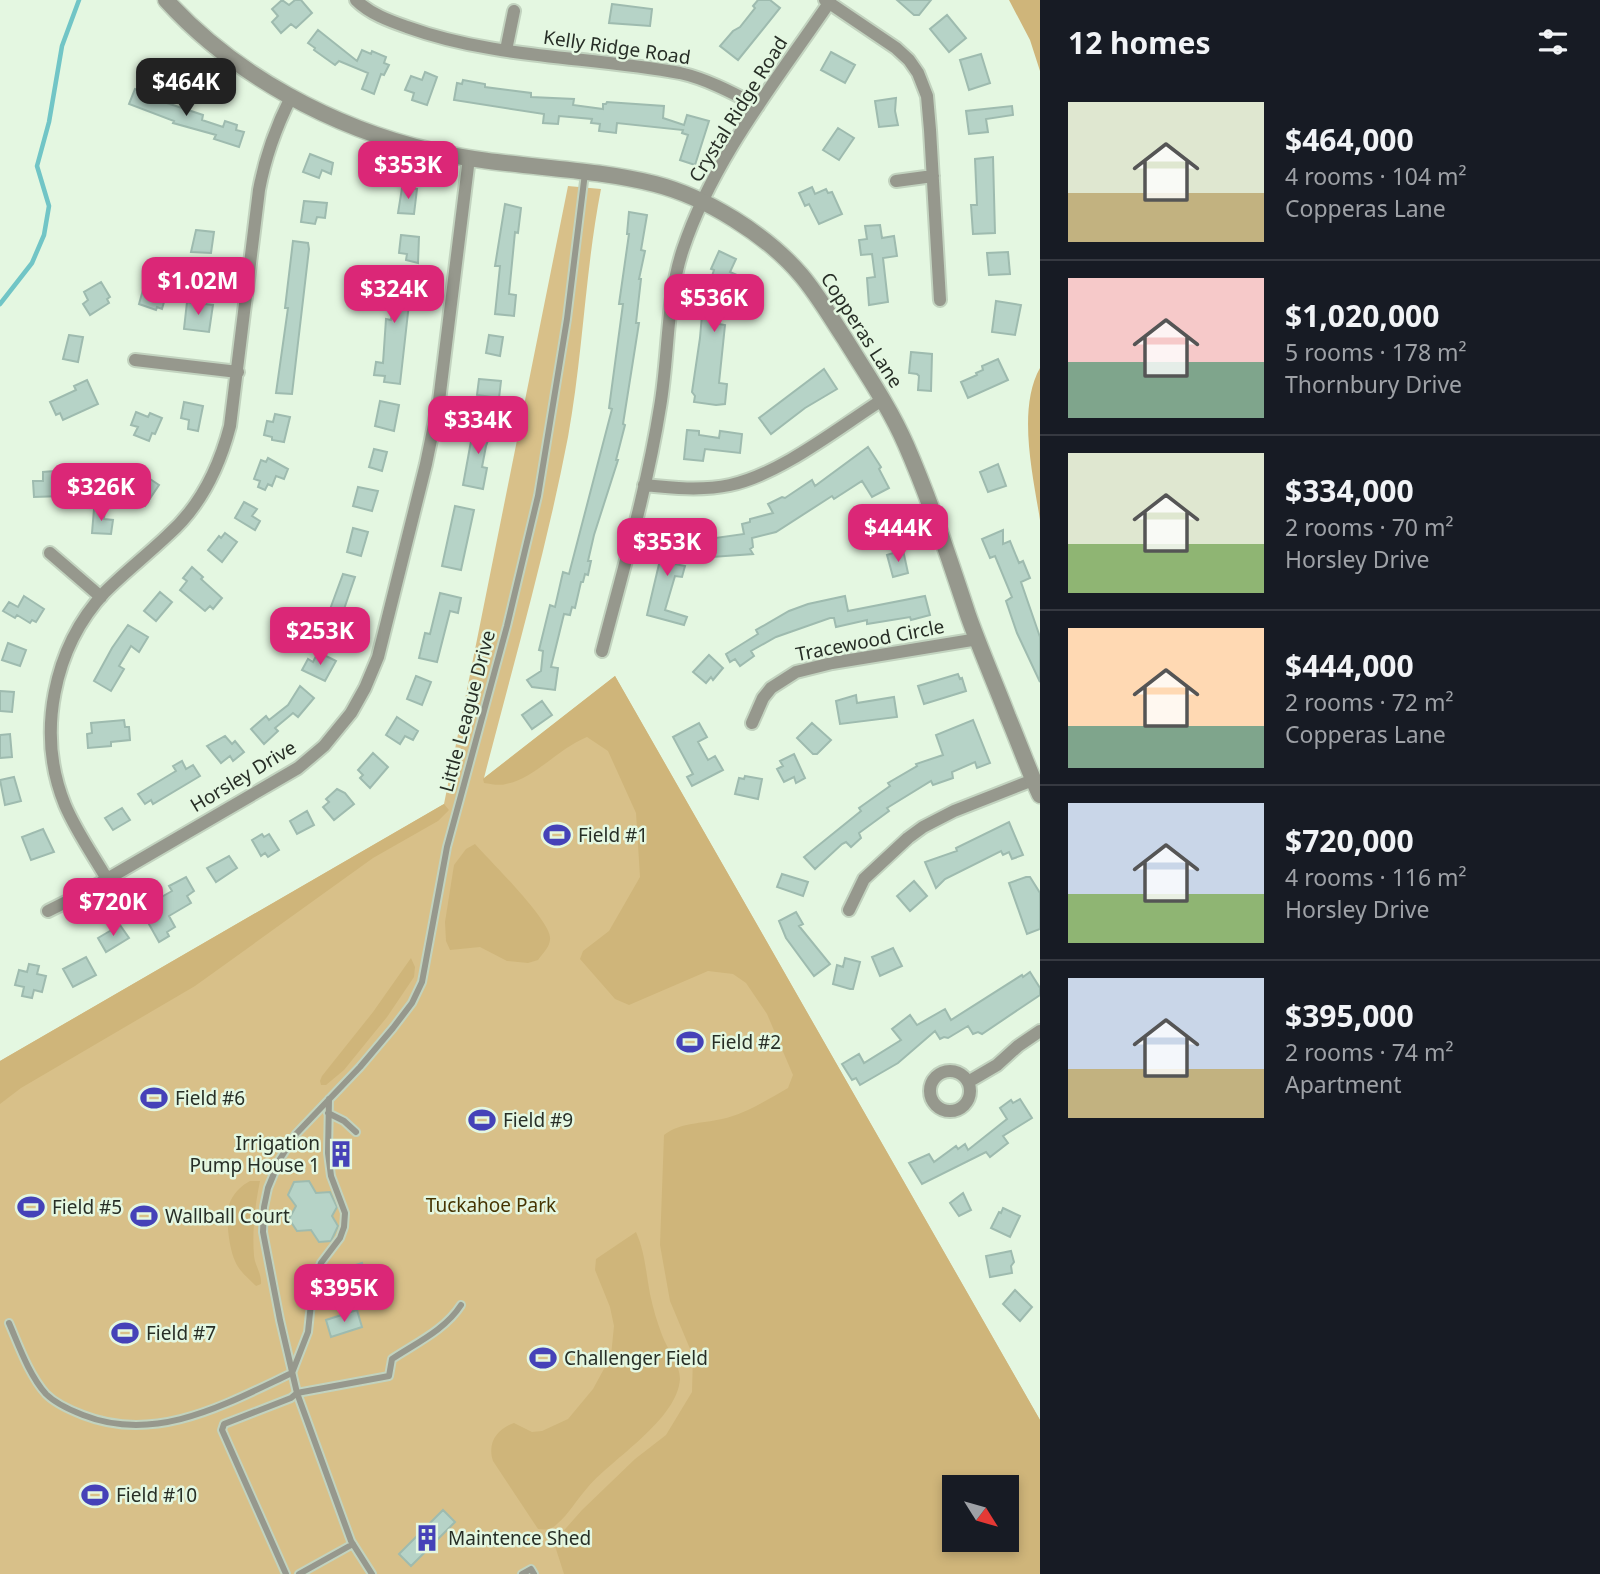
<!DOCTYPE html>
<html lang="en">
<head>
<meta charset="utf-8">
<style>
	:root { --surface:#171b24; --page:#20242c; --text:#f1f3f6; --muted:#9ea1a6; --line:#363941; --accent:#db2777 }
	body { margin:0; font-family:"Noto Sans",sans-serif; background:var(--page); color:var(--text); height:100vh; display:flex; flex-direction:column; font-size:26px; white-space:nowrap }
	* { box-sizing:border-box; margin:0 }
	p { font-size:23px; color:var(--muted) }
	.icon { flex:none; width:38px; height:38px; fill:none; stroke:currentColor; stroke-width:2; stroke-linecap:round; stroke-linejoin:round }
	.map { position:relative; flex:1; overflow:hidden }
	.panel { display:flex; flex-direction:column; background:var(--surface); width:560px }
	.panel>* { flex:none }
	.needle { width:46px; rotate:127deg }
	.controls { position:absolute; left:942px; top:1475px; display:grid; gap:14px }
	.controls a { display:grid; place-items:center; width:77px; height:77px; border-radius:0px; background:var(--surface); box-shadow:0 4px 10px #0003; font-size:35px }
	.price { position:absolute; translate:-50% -60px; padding:0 16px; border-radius:14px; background:var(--accent); color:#fff; font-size:23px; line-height:46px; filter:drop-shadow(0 2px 4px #0008) }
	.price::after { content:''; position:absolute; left:50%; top:42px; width:21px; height:16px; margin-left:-10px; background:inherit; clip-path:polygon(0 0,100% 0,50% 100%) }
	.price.active { background:#222; color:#fff }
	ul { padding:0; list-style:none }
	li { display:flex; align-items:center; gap:21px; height:175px; padding:0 28px }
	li+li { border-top:2px solid var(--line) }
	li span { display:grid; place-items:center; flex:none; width:196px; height:140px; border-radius:0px; color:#555 }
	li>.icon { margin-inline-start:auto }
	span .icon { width:84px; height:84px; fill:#fffc; stroke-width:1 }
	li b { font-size:30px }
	h2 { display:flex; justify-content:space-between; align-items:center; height:84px; padding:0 28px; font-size:30px }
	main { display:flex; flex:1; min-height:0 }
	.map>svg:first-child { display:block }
	.green { fill:#d8c089 }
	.forest { fill:#cfb57a; fill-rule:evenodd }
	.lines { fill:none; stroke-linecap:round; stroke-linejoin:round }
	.stream { stroke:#71c5c6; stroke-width:4.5 }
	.building { fill:#b6d3c7; stroke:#9ebbaf; stroke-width:2 }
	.service-casing { stroke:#c2d3bf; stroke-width:10 }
	.minor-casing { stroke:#c2d3bf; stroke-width:16 }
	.tertiary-casing { stroke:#c2d3bf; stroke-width:19 }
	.service { stroke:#96988d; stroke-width:6 }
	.minor { stroke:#96988d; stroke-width:12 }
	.tertiary { stroke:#96988d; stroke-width:16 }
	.labels { text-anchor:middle; stroke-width:5; stroke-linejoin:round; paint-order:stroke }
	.street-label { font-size:19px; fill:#272e26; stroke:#e4f7e1 }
	.poi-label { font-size:19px; fill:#272e26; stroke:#e4f7e1; text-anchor:start }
	.park-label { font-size:19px; fill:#463402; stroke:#e4f7e1 }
</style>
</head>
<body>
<main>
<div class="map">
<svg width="1040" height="1574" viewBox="0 0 1040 1574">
	<rect width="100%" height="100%" fill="#e4f7e1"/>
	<path class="green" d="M568 186 601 189C585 271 583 355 568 437 546 552 513 665 484 778L615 676 1040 1420 1006 1488H954V1540L932 1574H0V1061L444 804Z"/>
	<path class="forest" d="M1009 0H1040V71L1030 40Z
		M1040 368V520C1033 475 1017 409 1040 368Z
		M615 676 1040 1420V1574H564L555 1546 559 1536 582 1510 635 1459 666 1435 692 1392 693 1356 670 1301 660 1245 664 1135C681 1122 701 1124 722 1119 745 1114 767 1100 788 1088L793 1075 767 1014 746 983 733 974 708 971 629 1005 615 999 580 959 583 951 609 931 640 877 636 813 608 751 587 737C559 748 534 779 506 784 500 786 491 784 484 783L483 779ZM954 1488H1006V1540H954Z
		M444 804 449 810 438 821 373 858 195 986 21 1088 0 1104V1061Z
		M475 844C490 861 548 918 550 937 551 946 543 953 538 960L528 963 507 961 480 947 450 950 446 941 445 922 454 865 466 849Z
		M411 958 415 967 414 977 387 1017 344 1070 326 1085H321L320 1081 322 1076 373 1012Z
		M250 1181H260C255 1205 252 1231 254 1256 255 1266 262 1274 261 1284L256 1286C248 1278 239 1271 235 1261 229 1248 224 1213 231 1200 235 1192 242 1185 250 1181Z
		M636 1232C645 1252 646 1273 650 1294 653 1308 657 1322 662 1335 667 1349 680 1364 680 1379 677 1420 613 1458 588 1487 577 1499 569 1514 557 1524 551 1530 546 1530 538 1529L493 1461C487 1443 497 1429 514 1423L532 1432 542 1431 568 1419 593 1389 611 1356 614 1326 610 1307 595 1270 596 1259Z"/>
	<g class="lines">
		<path class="stream" d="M0 304 32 263 44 235 49 206 37 166 49 122 62 46 79 0"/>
	</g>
	<path class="building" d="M282 0 289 5 295 0H301L312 13 296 28 291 24 281 33 272 22 278 16 272 9Z
		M758 0H770L780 8 738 60 720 46 733 31 740 27 755 8 753 6Z
		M897 0H931L919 15H914Z
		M612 4 652 9 650 26 609 23Z
		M947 15 966 38 949 52 930 29Z
		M318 30 357 61 362 50 371 54 372 51 386 57 384 63 389 65 384 75 381 74 374 94 362 89 368 73 339 61 335 65 314 50 315 48 308 43Z
		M831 52 855 65 845 83 821 70Z
		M981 54 990 83 969 90 960 60Z
		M425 72 437 77 427 105 412 100 414 93 405 90 411 76 422 80Z
		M463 80 485 84V87L531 93V97L574 99 573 105 603 109V104H606L607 102 664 106 663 118 684 125 687 115 709 121 695 165 680 160 688 135 682 133 683 130 617 123 616 133 599 131 600 124 591 123 592 119 559 116 558 124 543 123 544 114 454 100 457 83 462 84Z
		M135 89 165 99 164 102 203 115 202 120 223 127 225 121 237 125 236 130 244 132 239 147 214 139 216 135 173 123 174 121 129 104Z
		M896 98 895 111 898 125 879 127 875 101Z
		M1012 106 1013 115 986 119 988 132 969 134 966 111Z
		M838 128 854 138 839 160 823 150Z
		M310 154 333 163 331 174 322 170 319 178 303 172Z
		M993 157 995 233 973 234 971 205H977L975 159Z
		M812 187 815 194 826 189 828 193 832 192 842 214 819 224 809 204 805 206 799 193Z
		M402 188 417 189 414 214 398 213Z
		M304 201 327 203 325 218 317 217 315 224 301 222Z
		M505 204 521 208 518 233 515 232 509 294 516 295 514 316 495 314 500 266H495Z
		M629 212 647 215 641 250 645 251 639 279H641L636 323H639L623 424 625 425 616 460H618L594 535 588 561H591L588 575 585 574 583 582H581L575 608 572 607 570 615 564 614 551 667 558 668 555 690 532 687 527 680 541 671 543 651 539 650 550 605 555 607 563 572 569 574 612 409 609 408 623 304H619L629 234H627Z
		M880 225 882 238 894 236 897 256 883 258 888 302 869 305 867 278 875 277 872 254 861 255 859 240 867 239 865 226Z
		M196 230 214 232 211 253 191 252Z
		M401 235 419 237 418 263 406 260 407 254 399 253Z
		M293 241 308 243 309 249 292 394 276 393 288 308H285Z
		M719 251 736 259 730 272 737 275 719 324 725 325 719 383 727 384 725 404 716 405 694 402 695 396 692 392 700 338 703 303 714 270 711 269Z
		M1008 252 1010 274 989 275 987 253Z
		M375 273 412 277 400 384 384 382 385 376 374 375 376 362 383 363 386 319 391 320 394 296 373 294Z
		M182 275 200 277 197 296 179 293Z
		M101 282 110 297 107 299 109 303 90 315 83 304 88 300 84 292Z
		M144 286 166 295 162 309 157 307 156 310 139 304Z
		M996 301 1021 305 1015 335 992 332Z
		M187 302 213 305 209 332 184 329Z
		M69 335 83 337 78 362 63 359Z
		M489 335 503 337 500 356 486 353Z
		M911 352 932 354 931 391 918 390 919 376 917 374 909 373Z
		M998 359 1008 380 968 398 961 382 977 375 976 373 983 370 982 366Z
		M824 369 837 389 805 408 771 434 759 418Z
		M479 379 501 381 499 398 477 395Z
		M87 380 98 404 63 420 60 413 56 415 50 402 76 390 74 386Z
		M380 401 399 405 394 431 375 426Z
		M184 402 203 406 198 431 188 429 189 420 181 418Z
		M136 412 148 417 150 413 162 418 155 434 152 433 149 441 134 435 138 427 131 425Z
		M275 414 290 417 284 442 272 440V437L264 435 267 421 273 422Z
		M474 425 499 429 497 439 489 438 486 446 482 467 487 468 483 489 463 485Z
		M687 430 699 431V435L719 438 720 431 742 434 740 453 705 449 703 461 684 459Z
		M868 447 881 467 879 469 889 488 872 497 862 481 834 499 832 496 776 532 752 538 753 547 750 549 753 554 712 557 711 542H715V538L744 534 742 524 750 522V519L773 513 768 504 782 497 785 498 812 480 815 486Z
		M374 449 387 452 382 471 369 467Z
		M268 458 288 469 284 479 276 476 272 486 268 484 265 490 258 487 260 481 254 479 261 460 266 462Z
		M998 464 1006 486 988 492 980 472Z
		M54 471V480H63V496L34 497 33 481H43V472Z
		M147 477 159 485 145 506 132 498Z
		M358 487 378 491 372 511 353 506Z
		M244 502 257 509 252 516 260 521 255 530 235 518Z
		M455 506 474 510 461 570 442 566Z
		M94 509 105 510 104 519 113 520 111 534 92 533Z
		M893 515 898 529 875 538 870 524Z
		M668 526 683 529 675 564 685 566 682 577 675 576 665 610 687 617 684 625 647 615Z
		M353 528 368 532 361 556 347 552Z
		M1003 530V544L1010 541 1019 563 1023 561 1030 578 1021 582 1040 637V682L1017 633 1006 601 1012 597 995 556 990 558 982 539Z
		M225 533 237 542 222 562 208 550 219 536 221 538Z
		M903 550 908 573 893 577 887 555Z
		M192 567 203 577 201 579 222 598 213 609 210 606 205 611 180 590 187 581 183 578Z
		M343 574 355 577 342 615 348 617 341 637 322 631Z
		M160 592 172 602 156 621 144 611Z
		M440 593 461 598 458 613 450 611 437 662 419 658 425 633 430 634Z
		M24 596 44 609 36 622 32 620 30 623 17 615 15 618 3 611 9 602 18 607Z
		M845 596 848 611 925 596 930 615 911 620 910 617 867 624V620L836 627 834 618H830L776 637 751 651 754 656 740 666 735 659 730 662 726 654 758 634 756 630 789 611 808 604Z
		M128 625 148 637 139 652 131 646 119 666 124 669 111 691 94 681 112 648Z
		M8 643 26 650 20 666 2 660Z
		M318 652 336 661 325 681 302 670 308 659 313 662Z
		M709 655 723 668 713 680 711 677 706 683 693 672Z
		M958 674 960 679 962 678 966 691 924 704 918 686Z
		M416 676 431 682 422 705 407 699Z
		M300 686 314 698 298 717 293 713 275 728 278 731 264 744 251 729 266 716 269 720 288 705Z
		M0 691 14 692 12 712 0 711Z
		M856 695 857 703 894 697 897 717 840 724 836 701Z
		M542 701 552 715 532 729 522 715Z
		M397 717 418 731 413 740 405 736 400 744 386 735Z
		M124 720 125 727H129L130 740 111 742V746L88 748 87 734 92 733 91 723Z
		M973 720 990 763 977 768 975 762 952 772 953 778 933 785 931 781 887 808 889 811 859 833 861 838 851 847 846 842 842 844 815 869 804 857 861 811 859 808 890 786 888 783 917 766 916 764 943 755 936 735Z
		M699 723 707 737 698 742 708 760 715 756 723 770 692 786 687 777 693 774 673 737Z
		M812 723 831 740 817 754H813L797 738Z
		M10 734 12 757 0 758V735Z
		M225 736 232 744 235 741 244 752 233 761 230 756 221 763 207 746Z
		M373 753 388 767 370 788 360 778 363 775 358 770Z
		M794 754 805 778 796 783 794 777 784 782 777 769 783 766 780 761Z
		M182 761 186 769 193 765 200 776 153 804 151 800 145 804 138 794 176 771 173 766Z
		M745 776 762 779 758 799 735 794 739 778 744 779Z
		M14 777 21 801 5 805 0 780Z
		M337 789 345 793 354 804 334 820 323 807 329 802 326 799Z
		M122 808 130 820 113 830 105 818Z
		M307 811 314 825 297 834 290 821Z
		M1009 822 1023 855 1012 859 1009 852 1003 855 1001 851 945 879 936 888 925 862 957 851 956 848Z
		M43 829 54 852 31 860 22 837Z
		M262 834 264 837 269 834 279 850 268 857 265 853 261 856 252 840Z
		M229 856 237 868 216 882 207 868Z
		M782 874 808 882 803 896 777 887Z
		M186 877 194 891 187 896 191 903 169 916 175 927 167 932 169 936 159 942 145 917 141 919 134 907 147 900 149 904 172 891 169 886Z
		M1026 877H1030L1040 893V929L1027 934 1009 883Z
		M914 881 927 896 910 911 897 896Z
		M796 912 803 924 799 926 830 964 814 976 786 938 779 921Z
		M120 925 129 938 106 952 98 938Z
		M893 948 902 966 880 976 872 957Z
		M86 957 96 975 73 987 63 969Z
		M845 958 860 962 853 989H850L833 984 837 965 843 967Z
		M29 964 39 966 37 974 46 976 42 992 34 990 32 998 22 996 24 987 15 985 19 970 27 972Z
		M1030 972 1040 988V995L982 1034 978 1032 973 1034 968 1026 948 1038 944 1037 940 1039 935 1031 898 1063 860 1085 856 1078 852 1080 842 1064 859 1054 864 1063 901 1040 892 1029 910 1015 917 1025 945 1009 951 1020 1022 975 1023 977Z
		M1020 1099 1032 1118 1003 1136 1008 1143 990 1157 986 1152 922 1184 909 1163 929 1154 934 1162 956 1146 958 1149 965 1144 968 1150 1007 1119 1000 1108 1011 1100 1013 1103Z
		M309 1181 316 1193 330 1192 337 1207 332 1216 338 1226 331 1241 319 1242 311 1230 297 1231 289 1219 296 1206 288 1195 294 1182Z
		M963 1193 971 1210 959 1216 950 1203Z
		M1003 1208 1020 1216 1010 1237 991 1228 999 1212 1001 1213Z
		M1011 1251 1014 1262 1011 1266 1012 1273 990 1277 986 1256Z
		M362 1263 369 1286 350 1292 343 1269Z
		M1015 1290 1032 1307 1020 1321 1003 1304Z
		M357 1310 362 1327 331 1337 326 1320Z
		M443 1510 455 1522 411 1566 399 1554Z"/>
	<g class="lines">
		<defs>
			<path id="service" d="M328 1113 344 1121 356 1132
				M9 1323C19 1346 29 1375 46 1394 56 1404 70 1410 83 1415 156 1444 226 1404 292 1373L308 1332 313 1284 321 1263 340 1238 344 1227 345 1213 331 1176 328 1153 329 1099
				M286 1574 222 1430 224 1424 291 1398 297 1393 389 1376 392 1359C416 1343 445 1330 461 1305
				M299 1574 353 1544
				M372 1574 351 1541 297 1393 280 1320 263 1232 264 1207 268 1188 280 1159 296 1134 360 1067 393 1028 412 1003 422 982 447 847 507 626 538 496 567 319 585 173
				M522 1574 531 1569 534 1574"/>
			<path id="minor" d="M356 0C370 14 390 21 407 27 495 59 589 56 680 73 707 79 733 93 758 106
				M825 0 896 48 909 60 918 73 927 96 930 130 940 300
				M506 50 514 11
				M896 181 933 176
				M135 360 238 372
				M644 485C672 488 702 491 730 485 781 474 838 428 882 400
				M50 553 101 597
				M602 651C623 570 647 489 660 407 669 355 666 300 683 249 713 159 776 81 829 3
				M752 723 763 698 771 688 796 672 832 663 978 639
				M107 879C93 855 76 831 65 805 36 734 53 648 105 592 125 572 147 555 168 535 201 506 219 468 230 426L259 190C265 157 276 127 291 97
				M849 910 864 879 908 838 923 827 954 811 1033 780
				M48 911 78 896 298 768 324 746 351 713 365 688 378 657 426 464 439 401 469 158
				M930 1091a20 20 0 1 1 40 0a20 20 0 1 1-40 0Z
				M968 1082 997 1065 1018 1046 1040 1031"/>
			<path id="tertiary" d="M166 0C234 75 333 128 432 151 505 168 582 166 655 184 706 197 767 235 801 275 818 295 831 318 845 339 866 373 890 408 906 445 930 500 949 558 968 615 980 649 995 683 1008 717 1019 743 1028 769 1040 795"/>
		</defs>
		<use href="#service" class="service-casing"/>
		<use href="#minor" class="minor-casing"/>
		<use href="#tertiary" class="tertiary-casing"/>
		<use href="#service" class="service"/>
		<use href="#minor" class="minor"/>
		<use href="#tertiary" class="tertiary"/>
	</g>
	<defs>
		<symbol id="stadium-bare" viewBox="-9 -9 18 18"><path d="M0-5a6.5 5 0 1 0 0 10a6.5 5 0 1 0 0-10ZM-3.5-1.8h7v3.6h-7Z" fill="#4542b8" stroke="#e4f7e1" stroke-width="2.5" paint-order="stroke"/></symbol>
		<symbol id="building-bare" viewBox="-9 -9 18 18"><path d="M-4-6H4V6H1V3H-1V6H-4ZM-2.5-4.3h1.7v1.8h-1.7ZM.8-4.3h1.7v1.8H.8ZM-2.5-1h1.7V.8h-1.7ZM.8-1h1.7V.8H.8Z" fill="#4542b8" stroke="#e4f7e1" stroke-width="2.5" paint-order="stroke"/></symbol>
	</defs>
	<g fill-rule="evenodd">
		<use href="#stadium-bare" x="538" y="816" width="38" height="38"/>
		<use href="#stadium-bare" x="671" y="1023" width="38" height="38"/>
		<use href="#stadium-bare" x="135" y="1079" width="38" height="38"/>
		<use href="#stadium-bare" x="463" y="1101" width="38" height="38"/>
		<use href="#building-bare" x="322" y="1135" width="38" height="38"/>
		<use href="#stadium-bare" x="12" y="1188" width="38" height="38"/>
		<use href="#stadium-bare" x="125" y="1197" width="38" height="38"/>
		<use href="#stadium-bare" x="106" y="1314" width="38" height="38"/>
		<use href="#stadium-bare" x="524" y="1339" width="38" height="38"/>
		<use href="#stadium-bare" x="76" y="1476" width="38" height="38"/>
		<use href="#building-bare" x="408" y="1519" width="38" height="38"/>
	</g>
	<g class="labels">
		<g class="street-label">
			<text transform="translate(617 47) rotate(8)" y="7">Kelly Ridge Road</text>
			<text transform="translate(738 109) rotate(-58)" y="7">Crystal Ridge Road</text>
			<text transform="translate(862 330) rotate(57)" y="7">Copperas Lane</text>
			<text transform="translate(870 640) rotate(-11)" y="7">Tracewood Circle</text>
			<text transform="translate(467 711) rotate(-75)" y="7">Little League Drive</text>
			<text transform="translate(243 776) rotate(-31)" y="7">Horsley Drive</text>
		</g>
		<g class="poi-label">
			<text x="578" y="842">Field #1</text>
			<text x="711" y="1049">Field #2</text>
			<text x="175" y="1105">Field #6</text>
			<text x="503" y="1127">Field #9</text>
			<text x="320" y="1150" text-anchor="end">Irrigation<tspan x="320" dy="22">Pump House 1</tspan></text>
			<text x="52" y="1214">Field #5</text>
			<text x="165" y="1223">Wallball Court</text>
			<text x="146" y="1340">Field #7</text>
			<text x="564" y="1365">Challenger Field</text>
			<text x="116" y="1502">Field #10</text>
			<text x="448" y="1545">Maintence Shed</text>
		</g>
		<g class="park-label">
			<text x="491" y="1212">Tuckahoe Park</text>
		</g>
	</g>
</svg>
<div class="controls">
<a><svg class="needle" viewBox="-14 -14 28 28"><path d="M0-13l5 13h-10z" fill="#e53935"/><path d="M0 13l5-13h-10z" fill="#9ea1a6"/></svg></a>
</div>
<b class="price active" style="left:186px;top:118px">$464K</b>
<b class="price" style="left:408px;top:201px">$353K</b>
<b class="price" style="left:198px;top:317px">$1.02M</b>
<b class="price" style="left:394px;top:325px">$324K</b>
<b class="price" style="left:714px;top:334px">$536K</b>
<b class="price" style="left:478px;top:456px">$334K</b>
<b class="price" style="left:101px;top:523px">$326K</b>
<b class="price" style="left:898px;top:564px">$444K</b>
<b class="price" style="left:667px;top:578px">$353K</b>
<b class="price" style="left:320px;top:667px">$253K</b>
<b class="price" style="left:113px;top:938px">$720K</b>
<b class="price" style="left:344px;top:1324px">$395K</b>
</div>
<section class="panel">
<h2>12 homes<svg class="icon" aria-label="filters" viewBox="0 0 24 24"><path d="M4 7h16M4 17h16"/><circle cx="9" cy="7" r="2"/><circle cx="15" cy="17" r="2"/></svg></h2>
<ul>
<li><span style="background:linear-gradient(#dfe7d0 65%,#c2b280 0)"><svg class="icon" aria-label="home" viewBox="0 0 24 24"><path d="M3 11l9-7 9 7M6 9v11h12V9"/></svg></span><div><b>$464,000</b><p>4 rooms · 104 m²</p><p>Copperas Lane</p></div></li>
<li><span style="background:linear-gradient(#f6c9c9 60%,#7fa58c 0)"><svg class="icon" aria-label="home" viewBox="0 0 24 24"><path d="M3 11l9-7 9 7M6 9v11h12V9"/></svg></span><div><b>$1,020,000</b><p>5 rooms · 178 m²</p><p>Thornbury Drive</p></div></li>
<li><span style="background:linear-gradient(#dfe7d0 65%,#8fb573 0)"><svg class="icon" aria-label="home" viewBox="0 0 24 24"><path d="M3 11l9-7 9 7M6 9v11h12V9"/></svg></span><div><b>$334,000</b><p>2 rooms · 70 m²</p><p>Horsley Drive</p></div></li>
<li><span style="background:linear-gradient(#ffd9b3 70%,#7fa58c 0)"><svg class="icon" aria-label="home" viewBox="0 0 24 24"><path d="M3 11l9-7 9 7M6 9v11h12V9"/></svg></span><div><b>$444,000</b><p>2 rooms · 72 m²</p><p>Copperas Lane</p></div></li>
<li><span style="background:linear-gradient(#c9d6e8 65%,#8fb573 0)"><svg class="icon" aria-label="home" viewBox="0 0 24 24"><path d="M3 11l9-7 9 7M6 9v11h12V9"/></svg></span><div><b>$720,000</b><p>4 rooms · 116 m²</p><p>Horsley Drive</p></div></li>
<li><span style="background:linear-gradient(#c9d6e8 65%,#c2b280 0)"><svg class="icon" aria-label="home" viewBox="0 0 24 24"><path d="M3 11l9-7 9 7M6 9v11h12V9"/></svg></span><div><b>$395,000</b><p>2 rooms · 74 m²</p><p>Apartment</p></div></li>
</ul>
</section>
</main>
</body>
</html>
